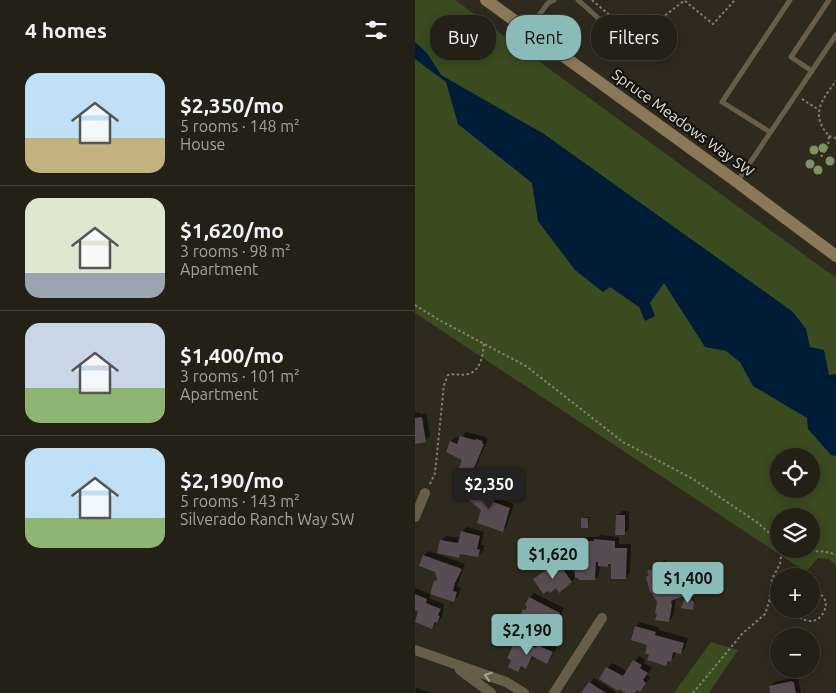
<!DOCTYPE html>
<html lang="en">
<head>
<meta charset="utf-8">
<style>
	:root { --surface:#232016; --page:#2b281f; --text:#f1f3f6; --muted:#a3a3a1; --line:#403e35; --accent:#8bbbb9 }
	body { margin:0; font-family:Ubuntu,sans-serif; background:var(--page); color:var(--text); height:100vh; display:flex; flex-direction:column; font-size:19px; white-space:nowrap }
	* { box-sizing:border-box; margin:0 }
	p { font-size:16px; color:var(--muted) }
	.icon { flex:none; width:28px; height:28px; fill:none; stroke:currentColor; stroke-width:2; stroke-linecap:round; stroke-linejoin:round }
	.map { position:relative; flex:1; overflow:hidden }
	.panel { display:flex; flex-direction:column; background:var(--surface); width:415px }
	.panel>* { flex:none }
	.hud { position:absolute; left:15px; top:15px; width:330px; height:45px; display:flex; gap:10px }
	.buttons { position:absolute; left:355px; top:448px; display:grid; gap:10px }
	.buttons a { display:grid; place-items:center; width:50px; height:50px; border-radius:50%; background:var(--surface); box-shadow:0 2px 12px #0003,0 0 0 1px var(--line); font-size:25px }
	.price { position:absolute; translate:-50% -42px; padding:0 11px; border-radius:5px; background:var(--accent); color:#111; font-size:16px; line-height:32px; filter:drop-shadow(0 1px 2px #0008) }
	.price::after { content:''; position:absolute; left:50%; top:30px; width:15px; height:11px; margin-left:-8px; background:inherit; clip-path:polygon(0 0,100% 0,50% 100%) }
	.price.active { background:#222; color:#fff }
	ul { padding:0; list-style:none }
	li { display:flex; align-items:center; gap:15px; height:125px; padding:0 25px }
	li+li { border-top:1px solid var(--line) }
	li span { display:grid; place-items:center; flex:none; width:140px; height:100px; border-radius:15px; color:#555 }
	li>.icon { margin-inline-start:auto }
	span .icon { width:60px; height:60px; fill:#fffc; stroke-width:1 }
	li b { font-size:21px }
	h2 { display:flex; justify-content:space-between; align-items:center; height:60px; padding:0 25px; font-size:21px }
	.tag { padding:0 18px; border-radius:20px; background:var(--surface); box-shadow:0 2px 12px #0003,0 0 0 1px var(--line); font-size:18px; line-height:45px }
	.tag.active { background:var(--accent); color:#111 }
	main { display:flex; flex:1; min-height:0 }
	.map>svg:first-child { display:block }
	.green { fill:#3a4b1f; fill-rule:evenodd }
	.water { fill:#001d37 }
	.shadow { fill:#0007 }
	.building { fill:#594b52 }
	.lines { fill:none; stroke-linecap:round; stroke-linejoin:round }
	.path { stroke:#827e74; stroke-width:2; stroke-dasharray:2.5 2.5; stroke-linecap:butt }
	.service { stroke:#685d48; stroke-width:5 }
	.minor { stroke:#685d48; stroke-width:10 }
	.secondary { stroke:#8a7858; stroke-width:12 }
	.tree { fill:#809060 }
	.oneway { stroke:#aca597 }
	.labels { text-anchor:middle; stroke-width:4.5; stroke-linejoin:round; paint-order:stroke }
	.street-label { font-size:15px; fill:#e3e0d8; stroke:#15130d }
</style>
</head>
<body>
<main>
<section class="panel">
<h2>4 homes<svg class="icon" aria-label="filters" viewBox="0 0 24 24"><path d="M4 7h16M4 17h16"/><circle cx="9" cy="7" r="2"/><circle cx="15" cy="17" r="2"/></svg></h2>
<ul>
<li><span style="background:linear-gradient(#bfe0f5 65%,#c2b280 0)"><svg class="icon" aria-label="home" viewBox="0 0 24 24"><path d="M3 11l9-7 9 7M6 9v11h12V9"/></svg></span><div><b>$2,350/mo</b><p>5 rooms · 148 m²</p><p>House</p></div></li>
<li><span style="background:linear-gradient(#dfe7d0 75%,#9aa5b1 0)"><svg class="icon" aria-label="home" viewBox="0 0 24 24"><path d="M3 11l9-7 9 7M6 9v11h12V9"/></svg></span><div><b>$1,620/mo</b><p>3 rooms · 98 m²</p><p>Apartment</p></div></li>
<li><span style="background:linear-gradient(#c9d6e8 65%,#8fb573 0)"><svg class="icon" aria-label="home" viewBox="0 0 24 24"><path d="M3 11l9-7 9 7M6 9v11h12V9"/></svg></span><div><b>$1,400/mo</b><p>3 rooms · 101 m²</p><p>Apartment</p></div></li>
<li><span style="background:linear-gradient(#bfe0f5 70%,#8fb573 0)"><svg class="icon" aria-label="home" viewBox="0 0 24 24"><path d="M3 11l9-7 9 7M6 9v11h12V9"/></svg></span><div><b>$2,190/mo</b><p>5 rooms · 143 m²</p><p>Silverado Ranch Way SW</p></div></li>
</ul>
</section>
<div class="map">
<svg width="421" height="693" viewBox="0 0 421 693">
	<rect width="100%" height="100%" fill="#2f2a1e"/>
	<path class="green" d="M0 0H40L421 278V565L414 559 403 558 391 572 0 313ZM364 456H396V489H364ZM364 516H396V549H364Z
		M296 642 323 650 294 693H259Z"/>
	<path class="water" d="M0 42 12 53 26 75 129 134 378 312 391 329 395 347 409 350 414 375 421 374V456L416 455 393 429 392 418 338 386 325 362 311 351 290 347 249 283 235 303 240 316 230 321 224 307 195 287 188 292 160 270 123 221 117 183 43 124 31 82 0 59Z"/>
	<path class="shadow" d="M5 412V414L11 413 15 436 10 441 0 442V413Z
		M51 432 71 437V438L73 439 58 474 54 479 49 460 32 451 36 441 41 437 46 439Z
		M65 482 79 492 77 496 99 504 92 526 88 531 68 510 53 498Z
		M207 511H214V529L209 534 202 516Z
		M169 517H174V525L172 527 167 519Z
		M52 527 69 532 66 545H69L68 551 63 556 47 553 43 557 27 540 31 536 46 538 47 532Z
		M185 535 204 537V544H216L215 573 211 578 197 563 193 565H185L184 574 180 579 162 569 165 565 167 558V541L172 537H183Z
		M14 551 50 564 42 586 46 588 43 596 38 601 20 581 22 579V571L5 566 9 555Z
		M148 558 161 577 152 586H141L119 579Z
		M251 560 253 566 261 563 272 590 261 598 258 616 254 621 236 590 232 576 235 574 234 571 243 563Z
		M0 588 16 594 14 598 29 604 27 617 17 628 5 610 0 608Z
		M119 593 149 608 145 616 146 617 136 635 129 641 142 647 136 658 132 663 119 656 111 667 107 666 103 670 99 646 110 637 125 643 130 639 109 610 113 605 115 598Z
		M273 595 278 596V599L280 600 277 608 271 597Z
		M225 622 245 628 244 630 273 638 270 648 266 653 261 652 260 656 251 664 235 654 234 644 221 627Z
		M224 656 230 660 229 663 237 668 232 675 235 678 225 690 223 689 220 693H213L185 679 197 663 212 671Z
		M382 677 383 678 386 693H356L355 686 360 682Z
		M179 678 202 693H168Z
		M1 688 16 693H0Z"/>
	<path class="building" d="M7 417 11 442 0 444V418Z
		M45 436 60 440 61 439 68 441 67 443 69 444 54 480 41 475 47 460 31 452 35 441 42 444Z
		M59 486 76 497 73 500 95 508 88 532 62 523 66 510 51 498Z
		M201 515H210V535H200Z
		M166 518H173V528H166Z
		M46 531 65 536 62 549 65 550 63 557 45 554 44 558 22 553 25 540 43 543Z
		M179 539 200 541V548H212L211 579H196V564H193V567L183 566V562H181L180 580H164V578H160V568H164V559H166V541H179Z
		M8 555 47 569 40 583 38 591 42 592 39 602 15 594 19 580 21 581 22 579 20 572 4 566Z
		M143 562 157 582 144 593 141 588 135 593 133 591 128 594 118 579Z
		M246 564 248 570 256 567 268 596 256 601 257 605 254 622 240 620 242 614 240 613 242 602 236 592H235L231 577 234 575 232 571 238 569 237 567Z
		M0 594 12 599 11 603 26 609 23 615 25 616 22 623 20 622 17 629 0 622 3 611 0 610Z
		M114 597 145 613 137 634 135 633 131 641 111 631 115 623 104 618 108 609 110 610 112 606 110 605Z
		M270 597 276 598 277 601H279L278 610 266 608Z
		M220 626 241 632 240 635 269 643 266 654 258 652 256 662 253 661 251 666 232 660 234 655 230 653 232 645 216 640Z
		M105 641 121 648 122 645 138 652 132 664 117 656 111 669 106 666 103 672 93 667 96 660 92 658 95 652 98 645 102 647Z
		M218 660 227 665 225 668 233 673 228 680 231 683 225 692 222 690 220 693H211L204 689 203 691 184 679 191 667 208 676Z
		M377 681 379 683 381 693H355L354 686Z
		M174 682 191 693H166Z"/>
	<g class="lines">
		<path class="path" d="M177 0 221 38 270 0
			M270 1 298 24 320 0
			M387 99 404 110
			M414 136 421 138
			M406 157 413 146 414 136C395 115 406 101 421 81
			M0 305 24 320 111 366 208 442 278 479 343 523 364 542
			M15 484 20 473 29 385 33 375C40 373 47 376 53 374 66 371 68 354 69 343
			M376 549C391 554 407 548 421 555
			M354 601 364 604
			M372 609C379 614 387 621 397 621 406 620 413 609 410 600 408 595 403 592 399 589
			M278 693 327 634 350 614 354 602 357 579 365 564 367 549"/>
		<path class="service" d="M163 0 221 52
			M113 30 133 3 139 0
			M397 71 376 57 414 0
			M355 132 307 102 375 0
			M322 182 421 35"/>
		<path class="minor" d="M0 517 10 493
			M0 650 91 682 109 693
			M45 670 76 693
			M139 693 187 618"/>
		<path class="secondary" d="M71 0 322 182 421 256"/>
	</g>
	<g class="tree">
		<circle cx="408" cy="148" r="4.5"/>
		<circle cx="399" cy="150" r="4.5"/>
		<circle cx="415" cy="161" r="4.5"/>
		<circle cx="395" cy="164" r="4.5"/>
		<circle cx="403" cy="170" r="4.5"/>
	</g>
	<defs><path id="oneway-chevron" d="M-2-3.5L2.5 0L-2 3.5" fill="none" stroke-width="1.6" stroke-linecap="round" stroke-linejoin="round" transform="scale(1.25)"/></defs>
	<use class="oneway" href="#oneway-chevron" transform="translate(73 676) rotate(-162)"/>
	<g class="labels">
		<g class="street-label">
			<text transform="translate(268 123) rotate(36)" y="5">Spruce Meadows Way SW</text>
		</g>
	</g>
</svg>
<div class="buttons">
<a><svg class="icon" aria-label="locate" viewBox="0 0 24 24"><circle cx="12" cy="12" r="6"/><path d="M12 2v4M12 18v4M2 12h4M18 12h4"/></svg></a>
<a><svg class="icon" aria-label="layers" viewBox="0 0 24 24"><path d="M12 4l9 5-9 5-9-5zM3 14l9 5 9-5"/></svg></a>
<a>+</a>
<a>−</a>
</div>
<b class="price active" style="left:74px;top:510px">$2,350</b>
<b class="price" style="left:138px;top:580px">$1,620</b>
<b class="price" style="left:273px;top:604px">$1,400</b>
<b class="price" style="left:112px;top:656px">$2,190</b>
<div class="hud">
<a class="tag">Buy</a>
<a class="tag active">Rent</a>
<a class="tag">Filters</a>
</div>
</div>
</main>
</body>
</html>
